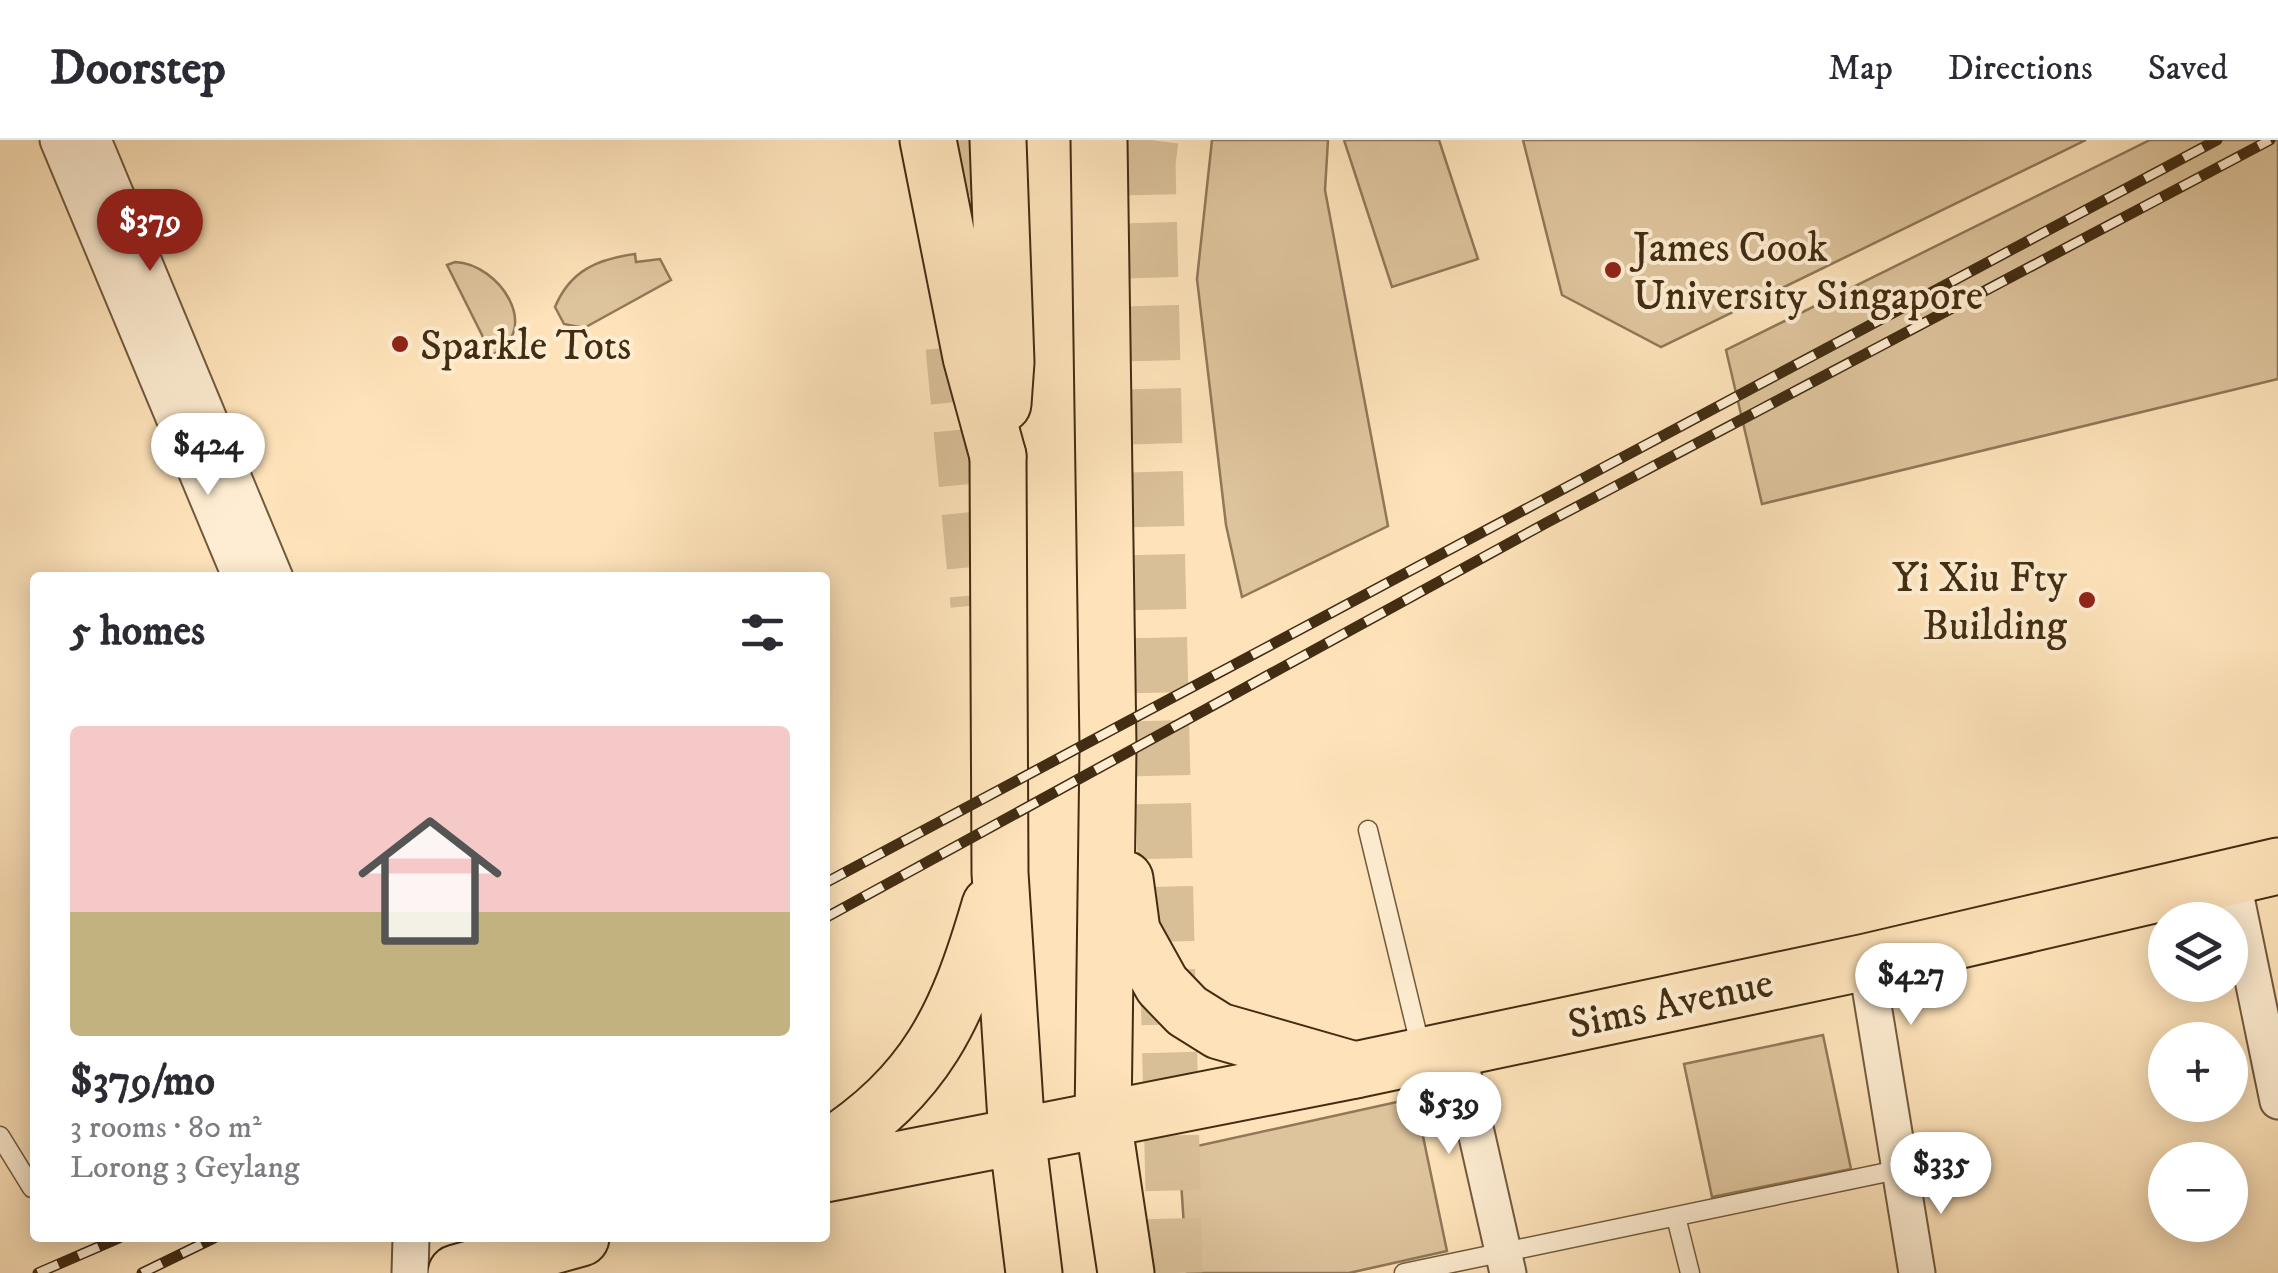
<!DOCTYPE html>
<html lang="en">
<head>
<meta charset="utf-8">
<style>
	:root { --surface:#fff; --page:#f2f2f3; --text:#2b2b33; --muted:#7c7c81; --line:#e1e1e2; --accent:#8f2418 }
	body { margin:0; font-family:"IM FELL DW Pica",serif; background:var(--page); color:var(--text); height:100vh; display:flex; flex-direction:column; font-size:38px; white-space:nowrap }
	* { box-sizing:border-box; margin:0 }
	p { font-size:32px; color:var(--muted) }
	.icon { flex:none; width:55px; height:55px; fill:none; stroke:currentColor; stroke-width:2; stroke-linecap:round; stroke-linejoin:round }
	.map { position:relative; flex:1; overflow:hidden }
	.panel { position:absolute; left:30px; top:432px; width:800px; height:670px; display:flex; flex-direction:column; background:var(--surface); border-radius:10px; box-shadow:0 5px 25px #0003 }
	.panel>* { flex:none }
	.controls { position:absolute; left:2148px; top:762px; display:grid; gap:20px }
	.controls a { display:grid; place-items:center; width:100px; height:100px; border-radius:50%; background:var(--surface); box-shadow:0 5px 25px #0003; font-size:50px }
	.price { position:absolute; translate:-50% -85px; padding:0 22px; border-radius:35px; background:#fff; color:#222; font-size:32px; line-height:65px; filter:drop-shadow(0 2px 5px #0008) }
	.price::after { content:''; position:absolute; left:50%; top:60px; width:30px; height:22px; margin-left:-15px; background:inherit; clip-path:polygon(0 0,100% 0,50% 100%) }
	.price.current { background:var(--accent); color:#fff }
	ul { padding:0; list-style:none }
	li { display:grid; align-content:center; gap:20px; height:530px; padding:0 40px }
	li span { display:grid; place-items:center; height:310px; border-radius:10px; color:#555 }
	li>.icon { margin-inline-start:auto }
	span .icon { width:180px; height:180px; fill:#fffc; stroke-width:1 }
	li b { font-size:42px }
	h2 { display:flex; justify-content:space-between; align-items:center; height:120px; padding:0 40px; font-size:42px }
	header { display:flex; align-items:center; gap:60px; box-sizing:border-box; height:140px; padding:0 50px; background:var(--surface); border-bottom:2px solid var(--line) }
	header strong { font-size:48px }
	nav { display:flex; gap:55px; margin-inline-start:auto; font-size:35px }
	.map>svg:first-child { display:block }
	.green { fill:#dec49d; stroke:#907858; stroke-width:2.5 }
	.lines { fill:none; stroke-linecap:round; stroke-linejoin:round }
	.highway-tunnel { stroke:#d9bf98; stroke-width:55; stroke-dasharray:55 28; stroke-linecap:butt }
	.lane-casing { stroke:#725a3c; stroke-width:21 }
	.street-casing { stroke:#725a3c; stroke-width:39 }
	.primary-casing { stroke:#432d12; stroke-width:59 }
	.highway-casing { stroke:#432d12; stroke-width:59 }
	.lane { stroke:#feedd2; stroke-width:18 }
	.street { stroke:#feedd2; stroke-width:35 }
	.primary { stroke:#fee3ba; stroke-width:55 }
	.highway { stroke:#fee3ba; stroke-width:55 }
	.rail-casing { stroke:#432d12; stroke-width:11 }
	.rail { stroke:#feedd2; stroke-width:8; stroke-dasharray:22; stroke-linecap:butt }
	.poi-dot { fill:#8f2418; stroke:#feedd2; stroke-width:4 }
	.labels { text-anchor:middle; stroke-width:8; stroke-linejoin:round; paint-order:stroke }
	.poi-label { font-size:42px; fill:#432d12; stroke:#feedd2; text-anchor:start }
	.street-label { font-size:42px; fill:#432d12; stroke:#feedd2 }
</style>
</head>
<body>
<header>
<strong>Doorstep</strong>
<nav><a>Map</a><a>Directions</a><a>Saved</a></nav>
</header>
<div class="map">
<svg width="2278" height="1133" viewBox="0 0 2278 1133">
	<rect width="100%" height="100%" fill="#fee3ba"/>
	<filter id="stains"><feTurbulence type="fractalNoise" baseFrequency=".002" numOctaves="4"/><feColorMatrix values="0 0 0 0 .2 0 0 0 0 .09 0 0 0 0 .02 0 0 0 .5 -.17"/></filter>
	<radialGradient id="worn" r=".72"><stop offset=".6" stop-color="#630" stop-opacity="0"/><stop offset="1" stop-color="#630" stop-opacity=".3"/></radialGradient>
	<path class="green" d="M1212 0H1328L1325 50 1388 386 1242 457 1226 385 1197 139Z
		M1344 0H1439L1478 119 1392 147Z
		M1523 0H2086L1661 207 1562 155Z
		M2150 0H2278V239L1762 364 1726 210Z
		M635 114 636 122 660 119 671 140 584 188 564 184 555 167C570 131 597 119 635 114Z
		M455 122C500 124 543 190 492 215L447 125Z
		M1823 895 1851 1029 1712 1057 1684 924Z
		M1415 958 1447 1111 1349 1133H1187L1179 1010Z"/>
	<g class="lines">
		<path class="highway-tunnel" d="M971 0 974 157
			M1151 0 1148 23 1175 1133
			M953 207 978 465"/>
		<defs>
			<path id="lane" d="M1368 690 1421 909
				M0 996 32 1048
				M1676 1077 1690 1133
				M1404 1133 1902 1029"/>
			<path id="street" d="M58 0 241 438
				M93 0 275 438
				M2232 738 2278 961
				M1866 822 1917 1133
				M1457 908 1508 1133
				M410 1133 411 1098"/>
			<path id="primary" d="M998 316 1000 733 1017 995 1034 1133
				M1103 980 1126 1133
				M825 1010C927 944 957 878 990 765
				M825 1034 1355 930 1866 822 2278 726
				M456 1133 581 1098"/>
			<path id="highway" d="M928 0 971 217 998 316
				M998 0 1006 222 1003 264
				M1099 0 1108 607 1103 980
				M1125 739 1132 791 1162 845 1187 871 1219 891 1355 930"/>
		</defs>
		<use href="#lane" class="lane-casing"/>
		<use href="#street" class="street-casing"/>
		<use href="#primary" class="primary-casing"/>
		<use href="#highway" class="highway-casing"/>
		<use href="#lane" class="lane"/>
		<use href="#street" class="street"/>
		<use href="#primary" class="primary"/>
		<use href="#highway" class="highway"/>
		<defs>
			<path id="rail" d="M825 743 2217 0
				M825 778 1546 383 2270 0
				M38 1133 119 1098
				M142 1133 214 1098"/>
		</defs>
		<use href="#rail" class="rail-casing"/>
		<use href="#rail" class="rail"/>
	</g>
	<g class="poi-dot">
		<circle cx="1613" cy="130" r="10"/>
		<circle cx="400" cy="204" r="10"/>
		<circle cx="2087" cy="460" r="10"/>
	</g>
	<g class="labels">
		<g class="poi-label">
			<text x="1633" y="121">James Cook<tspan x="1633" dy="48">University Singapore</tspan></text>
			<text x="420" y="219">Sparkle Tots</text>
			<text x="2067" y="451" text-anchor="end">Yi Xiu Fty<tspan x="2067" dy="48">Building</tspan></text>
		</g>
		<g class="street-label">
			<text transform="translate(1670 862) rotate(-12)" y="15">Sims Avenue</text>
		</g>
	</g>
	<rect width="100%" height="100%" filter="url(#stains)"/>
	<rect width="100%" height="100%" fill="url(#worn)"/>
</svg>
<div class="controls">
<a><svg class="icon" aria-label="layers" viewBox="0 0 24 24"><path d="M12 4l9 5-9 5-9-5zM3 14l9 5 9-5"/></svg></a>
<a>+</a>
<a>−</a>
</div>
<b class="price current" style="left:150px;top:134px">$379</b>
<b class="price" style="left:208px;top:358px">$424</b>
<b class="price" style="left:1911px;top:888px">$427</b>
<b class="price" style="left:1449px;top:1017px">$539</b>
<b class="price" style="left:1941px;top:1077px">$335</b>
<section class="panel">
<h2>5 homes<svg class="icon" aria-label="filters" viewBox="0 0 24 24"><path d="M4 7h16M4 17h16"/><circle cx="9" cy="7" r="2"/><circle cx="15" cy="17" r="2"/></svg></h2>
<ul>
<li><span style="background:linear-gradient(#f6c9c9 60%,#c2b280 0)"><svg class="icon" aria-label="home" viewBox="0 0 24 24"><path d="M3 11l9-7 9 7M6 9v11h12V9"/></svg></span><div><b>$379/mo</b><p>3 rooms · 80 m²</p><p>Lorong 3 Geylang</p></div></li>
</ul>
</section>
</div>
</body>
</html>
